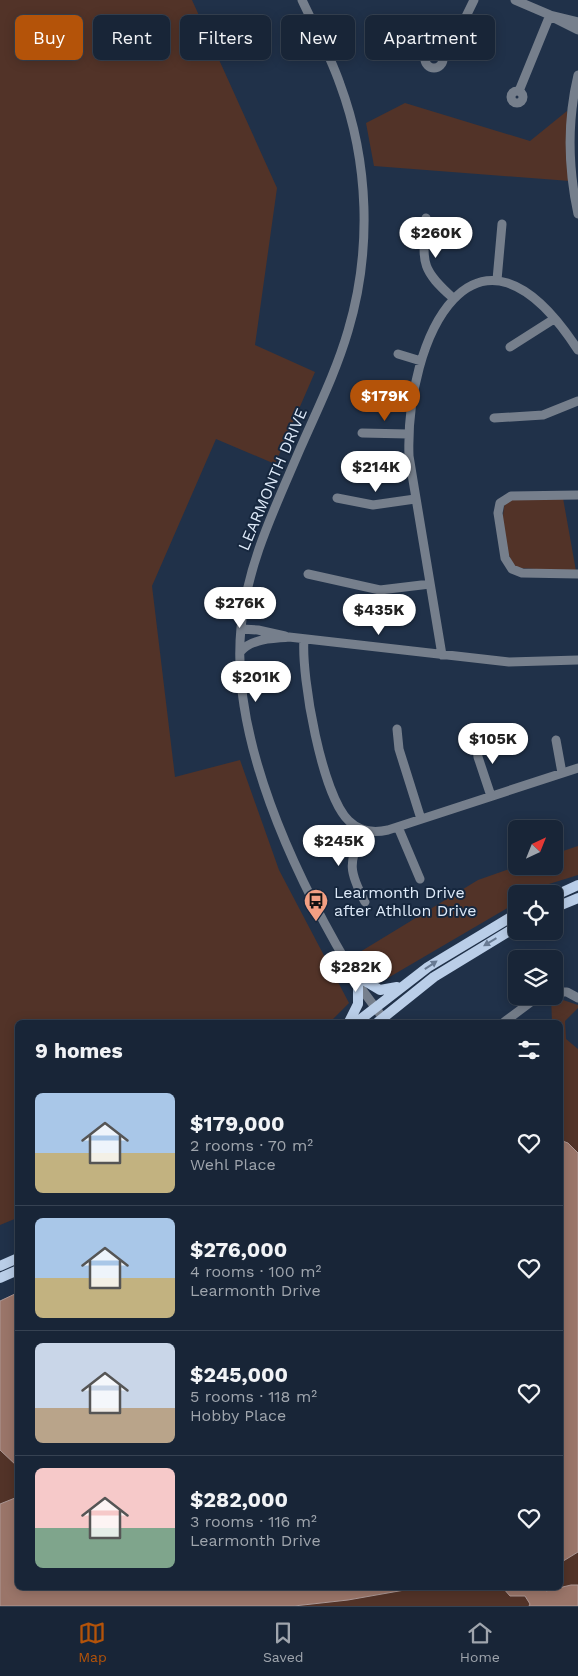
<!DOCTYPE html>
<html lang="en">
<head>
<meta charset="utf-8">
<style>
	:root { --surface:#182537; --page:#253142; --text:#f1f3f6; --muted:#9fa5ad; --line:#364252; --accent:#b45309 }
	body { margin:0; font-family:"Work Sans",sans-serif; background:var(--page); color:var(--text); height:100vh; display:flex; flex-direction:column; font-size:19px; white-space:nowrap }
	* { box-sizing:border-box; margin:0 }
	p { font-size:16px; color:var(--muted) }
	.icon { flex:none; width:28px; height:28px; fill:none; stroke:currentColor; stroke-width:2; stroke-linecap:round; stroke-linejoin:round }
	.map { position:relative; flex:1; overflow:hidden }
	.panel { position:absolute; left:15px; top:1020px; width:548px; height:570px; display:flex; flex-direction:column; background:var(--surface); border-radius:8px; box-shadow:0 2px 12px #0003,0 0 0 1px var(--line) }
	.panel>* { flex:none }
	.top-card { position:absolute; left:15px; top:15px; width:549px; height:45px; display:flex; gap:10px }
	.needle { width:32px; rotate:43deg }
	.fabs { position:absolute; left:508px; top:820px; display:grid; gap:10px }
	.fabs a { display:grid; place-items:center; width:55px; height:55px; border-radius:8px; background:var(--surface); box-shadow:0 2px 12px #0003,0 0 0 1px var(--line); font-size:25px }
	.price { position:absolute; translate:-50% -42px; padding:0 11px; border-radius:18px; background:#fff; color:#222; font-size:16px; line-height:32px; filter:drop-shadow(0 1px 2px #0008) }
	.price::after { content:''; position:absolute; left:50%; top:30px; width:15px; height:11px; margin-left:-8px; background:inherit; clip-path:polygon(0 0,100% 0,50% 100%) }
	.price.active { background:var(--accent); color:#fff }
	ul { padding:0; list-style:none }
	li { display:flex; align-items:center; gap:15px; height:125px; padding:0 20px }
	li+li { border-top:1px solid var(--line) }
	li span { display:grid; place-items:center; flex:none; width:140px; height:100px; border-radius:8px; color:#555 }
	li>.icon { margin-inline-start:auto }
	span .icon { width:60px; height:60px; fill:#fffc; stroke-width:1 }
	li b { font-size:21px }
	h2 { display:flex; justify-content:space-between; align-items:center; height:60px; padding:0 20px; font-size:21px }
	.tag { padding:0 18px; border-radius:8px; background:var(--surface); box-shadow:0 2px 12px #0003,0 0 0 1px var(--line); font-size:18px; line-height:45px }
	.tag.active { background:var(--accent); color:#fff }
	.tab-bar { display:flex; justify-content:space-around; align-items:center; height:70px; border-top:1px solid var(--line); background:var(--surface); font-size:14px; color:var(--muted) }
	.tab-bar a { display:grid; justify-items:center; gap:2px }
	.tab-bar .active { color:var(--accent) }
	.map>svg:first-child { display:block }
	.green { fill:#523328 }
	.water { fill:#9a7569; stroke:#ae9894 }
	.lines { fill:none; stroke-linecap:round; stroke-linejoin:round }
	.minor { stroke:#767f8c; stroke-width:9 }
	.major { stroke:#bacee8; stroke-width:10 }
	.oneway { fill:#687a93 }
	.labels { text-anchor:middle; stroke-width:4; stroke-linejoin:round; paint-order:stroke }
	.street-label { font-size:16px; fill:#deeaf9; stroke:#16273e }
	.poi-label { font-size:16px; fill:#deeaf9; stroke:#16273e; text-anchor:start }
</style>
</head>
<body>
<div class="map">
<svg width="578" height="1606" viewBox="0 0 578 1606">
	<rect width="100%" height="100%" fill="#203149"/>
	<path class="green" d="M0 0H192L277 188 255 345 315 372 275 464 216 439 152 586 175 777 240 760 279 870 349 1003 330 1022H18L17 1218 0 1225Z
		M405 103 530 141 567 111 570 181 374 166 366 123Z
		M513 498H563L576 571 516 568C505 556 499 516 506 501Z
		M578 846V875L549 884 532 894H516V903L381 982 355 955 478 880 518 866H554V854Z
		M551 996 578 1005V1008L565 1021 566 1039 578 1049V1153L568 1143 560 1140V1022H552Z
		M0 1450 18 1466 17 1493 15 1498 0 1504Z
		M578 1552V1585L560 1587V1563Z
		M416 1588H503L510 1596H525L531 1604 529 1606H294L348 1600Z"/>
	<path class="water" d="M560 1140 568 1143 578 1153V1552L560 1563Z
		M17 1293V1466L0 1450V1301Z
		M17 1493 18 1588H416L348 1600 294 1606H0V1504L15 1498Z
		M571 1585H578V1606H529L530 1604 525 1596H510L503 1588H543L546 1591Z"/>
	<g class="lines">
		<path class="minor" d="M302 0C315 28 330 55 340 84 369 162 372 251 348 331 336 372 317 410 300 449 275 508 247 564 241 628 230 738 294 873 348 965L349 972 383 1018
			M515 0 550 15 578 22
			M552 17 578 30
			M425 59a9 9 0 1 1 18 0a9 9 0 1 1-18 0Z
			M442 54 453 43 474 0
			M578 75C567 121 568 168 578 214
			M511 97a6 6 0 1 1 12 0a6 6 0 1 1-12 0Z
			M519 91 550 15
			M426 218C423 262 419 268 453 298
			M497 280 502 224
			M510 347 554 319
			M398 354 421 361
			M494 418 543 415 578 401
			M362 433 408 434
			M578 495 511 496 500 503 498 513 505 558 512 569 522 573 578 574
			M337 498 373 505 415 499
			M308 574 380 590 430 584
			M241 629 258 630 285 636
			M304 639C301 677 322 796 349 821 360 832 374 833 388 830L578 768
			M240 652C252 638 272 639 289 637L509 662 578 660
			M442 655 409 456C405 339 475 191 578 350
			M397 729 399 749 421 819
			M476 737 478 757 491 796
			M556 740 562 773
			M398 827 420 879
			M362 829C350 864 347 868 365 902
			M554 992H567L578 998
			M504 1022 539 996"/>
		<path class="major" d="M554 896 578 885
			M554 908 578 898
			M360 978 380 990 397 987
			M349 1022 358 1004V985
			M357 1022 428 967 516 914
			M378 1022 434 977 516 927
			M0 1266 18 1258
			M0 1278 18 1270"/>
	</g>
	<defs><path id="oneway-solid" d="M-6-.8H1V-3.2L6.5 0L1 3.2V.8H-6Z" transform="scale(1.25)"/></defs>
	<g class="oneway">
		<use href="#oneway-solid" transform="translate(490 942) rotate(149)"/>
		<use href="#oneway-solid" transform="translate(431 965) rotate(-34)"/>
	</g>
	<defs>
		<symbol id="bus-pin" viewBox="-11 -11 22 30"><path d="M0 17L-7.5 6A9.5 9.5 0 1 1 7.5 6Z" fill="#f39f83" stroke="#16273e"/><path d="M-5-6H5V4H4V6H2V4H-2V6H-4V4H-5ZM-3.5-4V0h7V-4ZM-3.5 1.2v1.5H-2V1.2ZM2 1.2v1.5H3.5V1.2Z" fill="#111"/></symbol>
	</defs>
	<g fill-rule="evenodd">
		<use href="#bus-pin" x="302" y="887" width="28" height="38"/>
	</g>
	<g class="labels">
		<g class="street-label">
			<text transform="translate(272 479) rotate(-67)" y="6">LEARMONTH DRIVE</text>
		</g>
		<g class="poi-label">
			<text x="334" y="898">Learmonth Drive<tspan x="334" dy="18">after Athllon Drive</tspan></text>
		</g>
	</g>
</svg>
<div class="fabs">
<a><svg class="needle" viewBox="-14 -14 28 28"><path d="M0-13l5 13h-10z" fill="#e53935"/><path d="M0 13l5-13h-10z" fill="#9fa5ad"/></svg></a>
<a><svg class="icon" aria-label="locate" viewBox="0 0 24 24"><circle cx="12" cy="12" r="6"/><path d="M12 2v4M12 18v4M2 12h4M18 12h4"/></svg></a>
<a><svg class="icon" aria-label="layers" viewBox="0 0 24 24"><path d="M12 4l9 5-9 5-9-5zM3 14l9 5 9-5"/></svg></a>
</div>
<b class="price" style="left:436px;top:259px">$260K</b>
<b class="price active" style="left:385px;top:422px">$179K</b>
<b class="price" style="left:376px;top:493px">$214K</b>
<b class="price" style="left:240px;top:629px">$276K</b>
<b class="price" style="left:379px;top:636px">$435K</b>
<b class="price" style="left:256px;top:703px">$201K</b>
<b class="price" style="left:493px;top:765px">$105K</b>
<b class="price" style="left:339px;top:867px">$245K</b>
<b class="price" style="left:356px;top:993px">$282K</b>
<div class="top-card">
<a class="tag active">Buy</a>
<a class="tag">Rent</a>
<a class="tag">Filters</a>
<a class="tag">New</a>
<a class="tag">Apartment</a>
</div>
<section class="panel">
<h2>9 homes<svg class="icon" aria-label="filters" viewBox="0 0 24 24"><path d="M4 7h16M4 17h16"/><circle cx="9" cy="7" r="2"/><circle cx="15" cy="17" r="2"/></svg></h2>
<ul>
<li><span style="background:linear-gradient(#a9c7e8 60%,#c2b280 0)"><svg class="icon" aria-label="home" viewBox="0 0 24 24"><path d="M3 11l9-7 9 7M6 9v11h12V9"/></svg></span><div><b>$179,000</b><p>2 rooms · 70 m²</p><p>Wehl Place</p></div><svg class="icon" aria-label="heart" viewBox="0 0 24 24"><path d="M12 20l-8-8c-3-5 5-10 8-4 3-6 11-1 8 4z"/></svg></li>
<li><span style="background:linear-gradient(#a9c7e8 60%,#c2b280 0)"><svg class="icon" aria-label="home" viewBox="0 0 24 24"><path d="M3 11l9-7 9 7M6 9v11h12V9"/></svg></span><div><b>$276,000</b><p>4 rooms · 100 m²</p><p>Learmonth Drive</p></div><svg class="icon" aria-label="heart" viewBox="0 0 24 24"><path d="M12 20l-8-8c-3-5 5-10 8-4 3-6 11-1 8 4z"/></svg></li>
<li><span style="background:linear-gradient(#c9d6e8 65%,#b9a48a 0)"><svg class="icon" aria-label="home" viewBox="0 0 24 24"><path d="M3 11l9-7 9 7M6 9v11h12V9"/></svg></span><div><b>$245,000</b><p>5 rooms · 118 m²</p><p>Hobby Place</p></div><svg class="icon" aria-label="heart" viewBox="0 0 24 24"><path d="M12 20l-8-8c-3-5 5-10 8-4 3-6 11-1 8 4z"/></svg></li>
<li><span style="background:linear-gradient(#f6c9c9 60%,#7fa58c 0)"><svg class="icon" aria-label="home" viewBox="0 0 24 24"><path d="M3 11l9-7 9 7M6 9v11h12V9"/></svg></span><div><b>$282,000</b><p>3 rooms · 116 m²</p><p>Learmonth Drive</p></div><svg class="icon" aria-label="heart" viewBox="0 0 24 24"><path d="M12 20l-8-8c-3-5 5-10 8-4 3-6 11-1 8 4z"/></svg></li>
</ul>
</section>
</div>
<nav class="tab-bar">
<a class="active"><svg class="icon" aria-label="map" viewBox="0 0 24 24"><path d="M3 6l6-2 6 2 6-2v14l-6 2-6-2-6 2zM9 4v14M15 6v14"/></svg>Map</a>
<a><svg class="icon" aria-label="saved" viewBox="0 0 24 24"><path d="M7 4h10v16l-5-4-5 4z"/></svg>Saved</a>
<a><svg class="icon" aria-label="home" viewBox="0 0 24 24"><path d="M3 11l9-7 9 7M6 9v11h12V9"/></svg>Home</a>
</nav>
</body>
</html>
